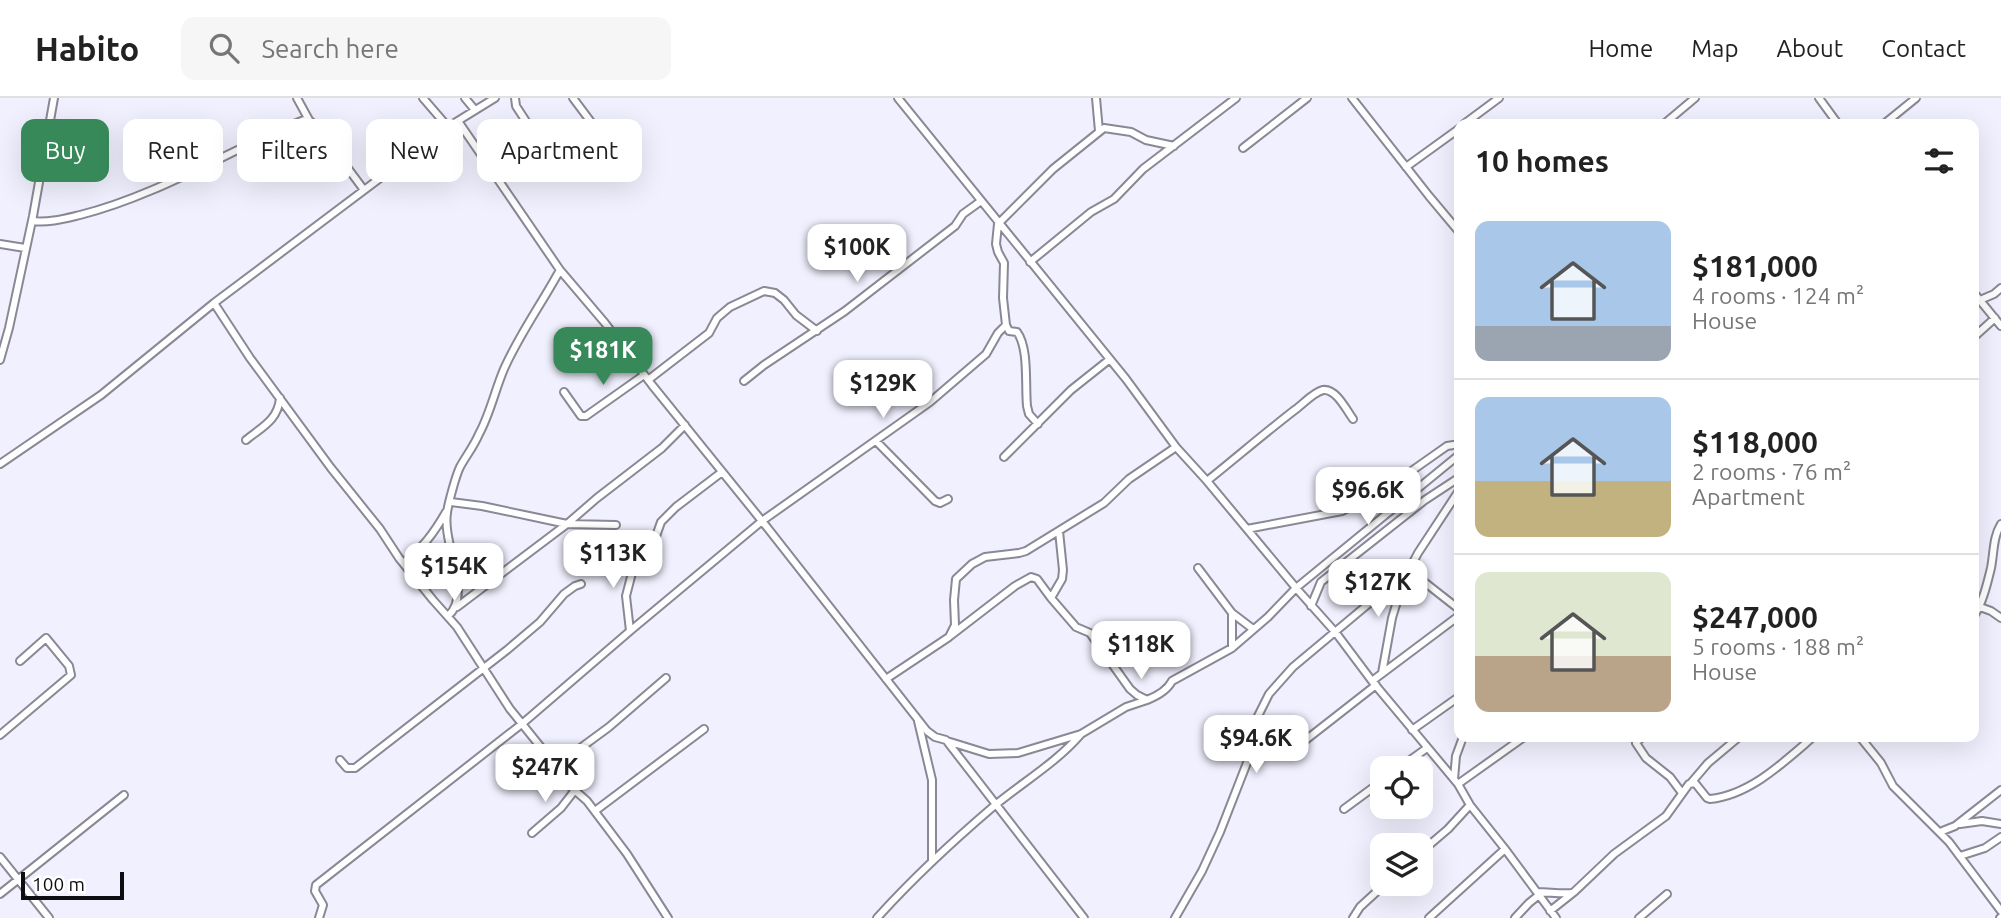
<!DOCTYPE html>
<html lang="en">
<head>
<meta charset="utf-8">
<style>
	:root { --surface:#fff; --page:#f6f6f6; --text:#222; --muted:#767676; --line:#e0e0e0; --accent:#37895a }
	body { margin:0; font-family:Ubuntu,sans-serif; background:var(--page); color:var(--text); height:100vh; display:flex; flex-direction:column; font-size:26px; white-space:nowrap }
	* { box-sizing:border-box; margin:0 }
	p { font-size:23px; color:var(--muted) }
	.icon { flex:none; width:38px; height:38px; fill:none; stroke:currentColor; stroke-width:2; stroke-linecap:round; stroke-linejoin:round }
	.map { position:relative; flex:1; overflow:hidden }
	.panel { position:absolute; left:1454px; top:21px; width:525px; height:623px; display:flex; flex-direction:column; background:var(--surface); border-radius:14px; box-shadow:0 7px 28px #0002 }
	.panel>* { flex:none }
	.banner { position:absolute; left:21px; top:21px; width:665px; height:63px; display:flex; gap:14px }
	.buttons { position:absolute; left:1370px; top:658px; display:grid; gap:14px }
	.buttons a { display:grid; place-items:center; width:63px; height:63px; border-radius:14px; background:var(--surface); box-shadow:0 7px 28px #0002; font-size:35px }
	.scale { position:absolute; left:21px; bottom:18px; width:103px; box-sizing:border-box; padding-left:7px; border:4px solid #0e0e12; border-top:0; font-size:19px; line-height:24px; white-space:nowrap; color:#0e0e12; -webkit-text-stroke:5px #fff; paint-order:stroke }
	.price { position:absolute; translate:-50% -60px; padding:0 16px; border-radius:14px; background:#fff; color:#222; font-size:23px; line-height:46px; filter:drop-shadow(0 2px 4px #0008) }
	.price::after { content:''; position:absolute; left:50%; top:42px; width:21px; height:16px; margin-left:-10px; background:inherit; clip-path:polygon(0 0,100% 0,50% 100%) }
	.price.on { background:var(--accent); color:#fff }
	ul { padding:0; list-style:none }
	li { display:flex; align-items:center; gap:21px; height:175px; padding:0 21px }
	li+li { border-top:2px solid var(--line) }
	li span { display:grid; place-items:center; flex:none; width:196px; height:140px; border-radius:14px; color:#555 }
	li>.icon { margin-inline-start:auto }
	span .icon { width:84px; height:84px; fill:#fffc; stroke-width:1 }
	li b { font-size:30px }
	h2 { display:flex; justify-content:space-between; align-items:center; height:84px; padding:0 21px; font-size:30px }
	.tag { padding:0 24px; border-radius:14px; background:var(--surface); box-shadow:0 7px 28px #0002; font-size:24px; line-height:63px }
	.tag.on { background:var(--accent); color:#fff }
	header { display:flex; align-items:center; gap:42px; box-sizing:border-box; height:98px; padding:0 35px; background:var(--surface); border-bottom:2px solid var(--line) }
	header strong { font-size:33px }
	nav { display:flex; gap:38px; margin-inline-start:auto; font-size:24px }
	.search { width:490px; height:63px; background:var(--page); display:flex; align-items:center; gap:18px; box-sizing:border-box; padding:0 24px; border-radius:14px; color:var(--muted); font-size:26px }
	.map>svg:first-child { display:block }
	.lines { fill:none; stroke-linecap:round; stroke-linejoin:round }
	.minor-casing { stroke:#898894; stroke-width:10 }
	.minor { stroke:#fff; stroke-width:6 }
</style>
</head>
<body>
<header>
<strong>Habito</strong>
<div class="search"><svg class="icon" aria-label="search" viewBox="0 0 24 24"><circle cx="10" cy="10" r="6"/><path d="M15 15l6 6"/></svg>Search here</div>
<nav><a>Home</a><a>Map</a><a>About</a><a>Contact</a></nav>
</header>
<div class="map">
<svg width="2001" height="820" viewBox="0 0 2001 820">
	<rect width="100%" height="100%" fill="#f0f0fe"/>
	<g class="lines">
		<defs>
			<path id="minor" d="M297 0 309 22
				M423 0 448 29
				M465 0 475 12
				M515 0 516 8 557 71
				M573 0 600 36
				M898 0 1126 281 1176 349 1207 383 1296 490 1336 535 1372 583 1458 686 1470 707 1505 751 1556 820
				M1096 0 1099 33
				M1352 0 1429 98 1460 135
				M1819 0 1838 26
				M458 23 560 172 605 225 652 287 762 423 927 633 935 639 946 642 1084 820
				M1464 26 1499 0
				M1664 26 1695 0
				M1884 26 1916 0
				M1243 50 1307 0
				M1406 69 1460 30
				M32 123C48 125 63 121 80 117 159 97 229 52 304 22H309L318 30 364 92
				M0 146 25 150
				M1030 164 1091 114 1114 101 1143 71 1236 0
				M1974 195 2001 228
				M1980 202 1994 196 2001 190
				M214 205 250 260 331 370 380 431 399 460 433 502 457 529 510 611 556 668 562 681 587 703 627 756 668 820
				M1974 239 1995 220
				M0 262 9 230 33 118 54 0
				M648 282 709 235 717 220 730 209 764 193 775 195 784 202 796 217 817 233
				M744 283 764 267 845 213 955 128 963 116 981 103
				M564 294 581 318H586L644 277
				M1038 326 1029 316 1027 308C1025 287 1029 250 1017 234L1009 233 1006 227 1003 200 1004 165 998 154 996 146 998 126 1053 71 1104 30 1131 34 1146 42 1174 48
				M246 342C262 329 278 322 280 300
				M876 343 935 403 940 405 948 401
				M1004 359 1071 292 1110 261
				M0 366 101 297 214 205 448 29 495 0
				M1207 383C1237 359 1266 334 1296 311 1304 305 1314 294 1323 292 1336 290 1347 313 1353 321
				M1460 391 1418 455 1409 472 1460 512
				M451 404 482 408 567 426 616 427
				M1247 431 1342 413 1393 386 1447 348 1460 346
				M1059 433 1063 472 1062 481 1051 500 1076 529 1090 535 1130 591 1137 597 1147 602C1157 598 1167 593 1172 583L1232 550 1268 519 1296 490 1460 356
				M403 465C422 451 434 435 446 414
				M1198 470 1232 515 1253 531
				M1311 508 1321 484 1425 402 1460 379
				M457 509 567 426 597 400 662 350 685 327
				M1980 509 1991 513 2001 520
				M1232 515V550
				M448 518C473 496 442 446 447 415 448 406 456 377 460 369 466 358 474 348 479 336 490 316 495 292 504 271 519 237 542 205 560 172
				M1974 518C1983 504 1987 486 1991 470 1994 454 1993 439 2001 426
				M630 533 762 423 930 304 986 256 998 235 1006 227
				M950 538 1015 488 1031 479 1037 481 1051 500
				M1382 575 1392 520 1405 477
				M886 581 949 539 955 527 954 502 956 481 972 466 985 459 1019 455 1026 453 1104 405 1129 381 1176 349
				M1372 583 1460 517
				M918 623 932 682V763
				M1412 632 1460 598
				M0 637 71 577 69 568 46 540 20 563
				M1642 639 1636 645 1646 660 1670 679 1682 695
				M1860 639 1881 665 1893 688 1949 744 2001 813
				M947 643 989 656 1018 655 1081 636 1126 609 1147 602
				M1298 648 1376 587
				M340 662 347 670H355L507 552 540 524 564 496 575 488 581 486
				M556 668 609 629 666 580
				M1399 670 1427 650
				M1454 681 1456 658 1463 639
				M1691 685 1708 665 1739 639
				M1458 686 1524 639
				M1344 711 1382 683
				M595 713 704 631
				M1960 726 1982 723 2001 726
				M1940 734 1955 728 2001 692
				M532 735 561 710 575 692
				M1421 754 1448 731 1470 707
				M1960 758 1985 750 2001 739
				M0 759 49 820
				M1537 794C1549 794 1560 796 1572 795
				M0 796 124 697
				M1550 813 1574 794 1614 756 1666 718 1689 686 1695 685 1707 700 1710 701C1750 697 1784 664 1813 639
				M319 820 323 807 315 793 316 787 523 625 630 533 626 498 633 471 650 455 661 424 676 409 722 374
				M877 820C913 780 953 743 994 708 1023 684 1056 665 1081 636
				M1175 820 1202 773 1220 734 1252 652 1256 622 1269 596 1293 569 1409 472
				M1353 820 1360 809 1385 786
				M1429 820 1505 751
				M1515 820 1529 805 1539 797
				M1639 820 1667 796
				M2000 820 2001 819"/>
		</defs>
		<use href="#minor" class="minor-casing"/>
		<use href="#minor" class="minor"/>
	</g>
</svg>
<div class="buttons">
<a><svg class="icon" aria-label="locate" viewBox="0 0 24 24"><circle cx="12" cy="12" r="6"/><path d="M12 2v4M12 18v4M2 12h4M18 12h4"/></svg></a>
<a><svg class="icon" aria-label="layers" viewBox="0 0 24 24"><path d="M12 4l9 5-9 5-9-5zM3 14l9 5 9-5"/></svg></a>
</div>
<div class="scale">100 m</div>
<b class="price" style="left:857px;top:186px">$100K</b>
<b class="price on" style="left:603px;top:289px">$181K</b>
<b class="price" style="left:883px;top:322px">$129K</b>
<b class="price" style="left:1368px;top:429px">$96.6K</b>
<b class="price" style="left:613px;top:492px">$113K</b>
<b class="price" style="left:454px;top:505px">$154K</b>
<b class="price" style="left:1378px;top:521px">$127K</b>
<b class="price" style="left:1141px;top:583px">$118K</b>
<b class="price" style="left:1256px;top:677px">$94.6K</b>
<b class="price" style="left:545px;top:706px">$247K</b>
<div class="banner">
<a class="tag on">Buy</a>
<a class="tag">Rent</a>
<a class="tag">Filters</a>
<a class="tag">New</a>
<a class="tag">Apartment</a>
</div>
<section class="panel">
<h2>10 homes<svg class="icon" aria-label="filters" viewBox="0 0 24 24"><path d="M4 7h16M4 17h16"/><circle cx="9" cy="7" r="2"/><circle cx="15" cy="17" r="2"/></svg></h2>
<ul>
<li><span style="background:linear-gradient(#a9c7e8 75%,#9aa5b1 0)"><svg class="icon" aria-label="home" viewBox="0 0 24 24"><path d="M3 11l9-7 9 7M6 9v11h12V9"/></svg></span><div><b>$181,000</b><p>4 rooms · 124 m²</p><p>House</p></div></li>
<li><span style="background:linear-gradient(#a9c7e8 60%,#c2b280 0)"><svg class="icon" aria-label="home" viewBox="0 0 24 24"><path d="M3 11l9-7 9 7M6 9v11h12V9"/></svg></span><div><b>$118,000</b><p>2 rooms · 76 m²</p><p>Apartment</p></div></li>
<li><span style="background:linear-gradient(#dfe7d0 60%,#b9a48a 0)"><svg class="icon" aria-label="home" viewBox="0 0 24 24"><path d="M3 11l9-7 9 7M6 9v11h12V9"/></svg></span><div><b>$247,000</b><p>5 rooms · 188 m²</p><p>House</p></div></li>
</ul>
</section>
</div>
</body>
</html>
